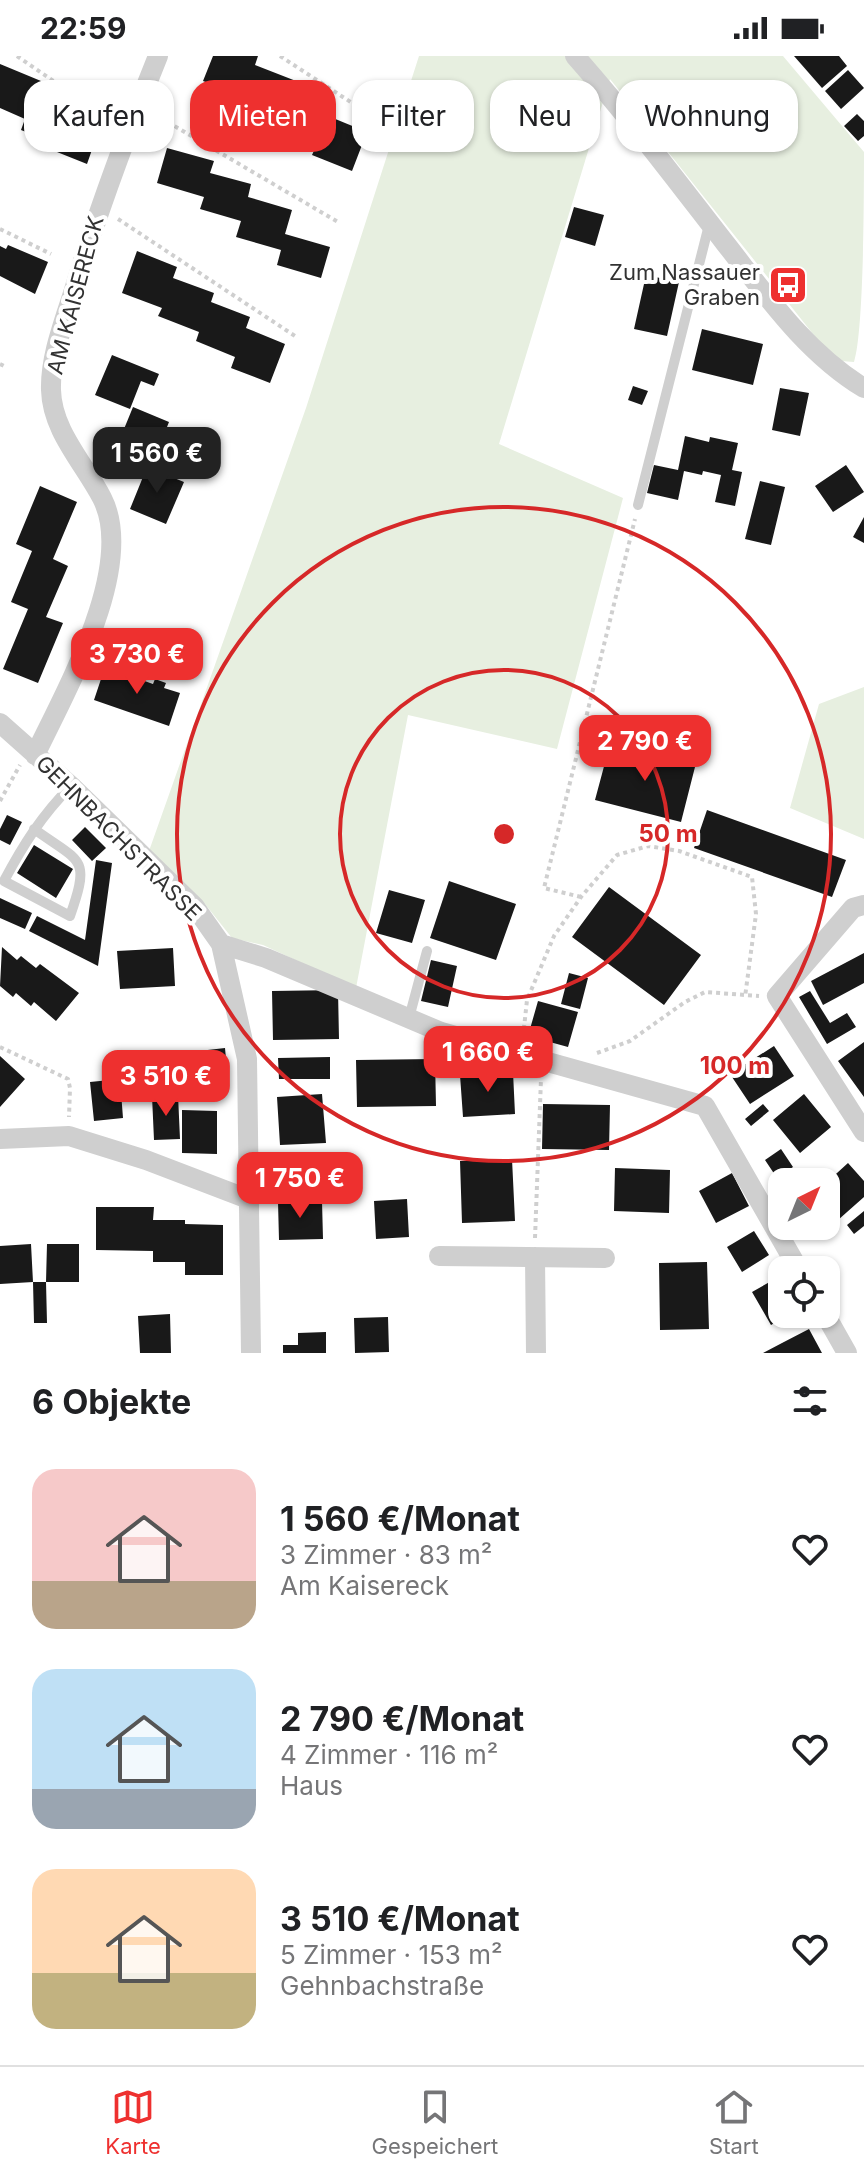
<!DOCTYPE html>
<html lang="de">
<head>
<meta charset="utf-8">
<style>
	:root { --surface:#fff; --page:#f2f2f2; --text:#202124; --muted:#757577; --line:#e0e0e0; --accent:#ee302f }
	body { margin:0; font-family:Inter,sans-serif; background:var(--page); color:var(--text); height:100vh; display:flex; flex-direction:column; font-size:30px; white-space:nowrap }
	* { box-sizing:border-box; margin:0 }
	p { font-size:26px; color:var(--muted) }
	.icon { flex:none; width:44px; height:44px; fill:none; stroke:currentColor; stroke-width:2; stroke-linecap:round; stroke-linejoin:round }
	.map { position:relative; height:1297px; overflow:hidden }
	.details { display:flex; flex-direction:column; background:var(--surface); flex:1 }
	.details>* { flex:none }
	.banner { position:absolute; left:24px; top:24px; width:816px; height:72px; display:flex; gap:16px }
	.needle { width:52px; rotate:43deg }
	.fabs { position:absolute; left:768px; top:1112px; display:grid; gap:16px }
	.fabs a { display:grid; place-items:center; width:72px; height:72px; border-radius:16px; background:var(--surface); box-shadow:0 2px 6px #0004; font-size:40px }
	.price { position:absolute; translate:-50% -68px; padding:0 18px; border-radius:16px; background:var(--accent); color:#fff; font-size:26px; line-height:52px; filter:drop-shadow(0 2px 4px #0008) }
	.price::after { content:''; position:absolute; left:50%; top:48px; width:24px; height:18px; margin-left:-12px; background:inherit; clip-path:polygon(0 0,100% 0,50% 100%) }
	.price.on { background:#222; color:#fff }
	ul { padding:0; list-style:none }
	li { display:flex; align-items:center; gap:24px; height:200px; padding:0 32px }
	li span { display:grid; place-items:center; flex:none; width:224px; height:160px; border-radius:24px; color:#555 }
	li>.icon { margin-inline-start:auto }
	span .icon { width:96px; height:96px; fill:#fffc; stroke-width:1 }
	li b { font-size:34px }
	h2 { display:flex; justify-content:space-between; align-items:center; height:96px; padding:0 32px; font-size:34px }
	.tag { padding:0 28px; border-radius:24px; background:var(--surface); box-shadow:0 2px 6px #0004; font-size:28px; line-height:72px }
	.tag.on { background:var(--accent); color:#fff }
	.status { display:flex; justify-content:space-between; align-items:center; height:56px; padding:0 40px; background:var(--surface); direction:ltr }
	.status svg { height:22px; fill:currentColor }
	.dock { display:flex; justify-content:space-around; align-items:center; height:112px; border-top:2px solid var(--line); background:var(--surface); font-size:22px; color:var(--muted) }
	.dock a { display:grid; justify-items:center; gap:4px }
	.dock .on { color:var(--accent) }
	.map>svg:first-child { display:block }
	.green { fill:#e7efe0 }
	.building { fill:#191919 }
	.lines { fill:none; stroke-linecap:round; stroke-linejoin:round }
	.path { stroke:#cfcfcf; stroke-width:4; stroke-dasharray:4 4; stroke-linecap:butt }
	.service { stroke:#cfcfcf; stroke-width:10 }
	.minor { stroke:#cfcfcf; stroke-width:20 }
	.ring { fill:none; stroke:#d62828; stroke-width:4 }
	.labels { text-anchor:middle; stroke-width:8; stroke-linejoin:round; paint-order:stroke }
	.poi-label { font-size:22px; fill:#323232; stroke:#fff; text-anchor:end }
	.street-label { font-size:22px; fill:#323232; stroke:#fff }
	.centre { fill:#d62828; stroke:#fff; stroke-width:4 }
	.ring-label { font-size:24px; text-anchor:middle; font-weight:bold; fill:#d62828; stroke:#fff; stroke-width:8; stroke-linejoin:round; paint-order:stroke }
</style>
</head>
<body>
<div class="status"><b>22:59</b><svg viewBox="0 0 49 12"><path d="M0 12V9h3v3zM5 12V6h3v6zM10 12V3h3v9zM15 12V0h3v12zM26 1h20v11H26zM47 4h2v5h-2z"/></svg></div>
<div class="map">
<svg width="864" height="1297" viewBox="0 0 864 1297">
	<rect width="100%" height="100%" fill="#fff"/>
	<path class="green" d="M419 0H783L864 96C864 138 864 275 854 306L841 305 821 288 610 23 499 388 623 442 557 693 408 659 356 932 263 889 232 882 205 848 149 795 306 352Z
		M864 631V783L790 752 819 648Z"/>
	<path class="building" d="M213 0H258L255 9 296 25 292 34 332 49 328 60 367 76 352 115 312 99 317 88 277 73 281 64 240 48 243 40 203 25Z
		M794 0H839L847 10 822 32Z
		M0 8 41 25 36 35 74 51 70 60 100 71 87 108 57 96 59 89 21 74 25 63 0 52Z
		M848 14 864 32 841 53 825 35Z
		M857 58 864 65V80L858 85 844 70Z
		M167 92 214 105 210 117 251 128 248 141 292 154 285 178 330 191 321 222 277 209 281 194 236 181 241 165 200 153 204 141 157 127Z
		M574 151 604 159 595 190 565 181Z
		M8 189 48 206 35 238 0 220V190L6 193Z
		M137 195 177 211 173 222 214 237 211 246 250 261 246 272 285 288 270 327 231 312 235 301 196 285 199 276 158 260 162 252 122 237Z
		M646 219 679 226 667 280 634 273Z
		M702 273 763 288 753 329 692 314Z
		M112 299 159 318 154 330 141 325 130 353 95 339Z
		M633 330 648 335 642 349 628 344Z
		M780 332 809 337 800 380 772 374Z
		M133 351 169 366 151 411 115 395Z
		M685 380 709 386 710 381 738 387 732 414 742 416 735 450 715 446 721 419 703 415 702 419 684 415 678 444 647 437 654 409 678 414Z
		M846 409 864 436 833 456 815 430Z
		M147 411 184 426 166 468 130 453Z
		M760 425 785 431 771 489 745 483Z
		M40 430 77 446 53 503 68 510 46 561 63 567 38 627 3 613 28 553 11 546 32 495 16 488Z
		M864 461V487L853 481Z
		M105 611 153 628 155 623 166 627 164 632 180 637 169 670 94 644Z
		M610 688 695 711 681 766 595 744Z
		M707 754 846 804 832 841 694 792Z
		M7 759 22 766 10 789 0 784V773Z
		M85 771 106 792 92 805 72 784Z
		M34 789 73 813 56 842 17 817Z
		M96 804 112 807 98 910 29 875 37 860 85 884Z
		M449 825 516 848 496 904 430 882Z
		M609 831 701 899 664 949 572 881Z
		M389 834 425 844 412 887 376 877Z
		M0 842 32 857 25 873 0 862Z
		M2 891 17 904 21 900 36 912 40 908 79 937 56 965 34 946 31 950 16 937 13 941 0 930Z
		M173 892 175 930 120 933 117 895Z
		M864 897V927L823 949 811 925Z
		M431 904 457 910 448 951 421 945Z
		M569 917 588 922 580 953 561 948Z
		M338 934 339 983 273 984 272 935Z
		M810 935 830 967 847 957 856 971 827 988 799 941Z
		M538 945 578 956 568 991 528 980Z
		M864 986V1041L838 1005Z
		M774 990 794 1020 750 1048 730 1018Z
		M225 992 228 1025 202 1027 199 995Z
		M0 1000 25 1023 0 1051Z
		M330 1001V1023H279L278 1002Z
		M435 1003 436 1050 357 1051 356 1004Z
		M513 1016 515 1058 463 1061 460 1019Z
		M120 1023 123 1062 94 1065 90 1026Z
		M322 1038 326 1087 280 1089 277 1041Z
		M804 1038 831 1071 800 1097 773 1064Z
		M178 1039 180 1083 154 1084 152 1040Z
		M543 1048 610 1049 609 1094 542 1093Z
		M763 1048 769 1055 751 1070 745 1063Z
		M182 1054 217 1055V1098L182 1097Z
		M781 1093 793 1111 777 1122 765 1104Z
		M512 1103 515 1165 462 1167 460 1105Z
		M848 1107 864 1125V1141L838 1164 826 1151V1127Z
		M615 1112 670 1114 669 1157 614 1155Z
		M732 1117 749 1150 716 1167 699 1135Z
		M407 1143 409 1181 376 1183 374 1145Z
		M322 1145 323 1183 279 1184 278 1146Z
		M96 1151H154L153 1164H185V1168L223 1169V1219H185V1206H153V1195L96 1194Z
		M864 1155V1170L854 1178 847 1169Z
		M754 1175 769 1199 742 1216 727 1191Z
		M31 1188 33 1226 0 1228V1190Z
		M47 1188H79V1226H46L47 1267H34L33 1226H46Z
		M707 1206 709 1273 660 1274 659 1207Z
		M782 1219V1258H790L771 1269 752 1236Z
		M170 1258 171 1297H140L138 1260Z
		M388 1261 389 1296 355 1297 354 1262Z
		M809 1273 822 1297H763L782 1287Z
		M326 1276V1297H283V1289H298V1277Z"/>
	<g class="lines">
		<path class="path" d="M17 0 113 66
			M280 0 369 58
			M154 58 338 166
			M656 63 680 30
			M118 163 298 282
			M0 173 51 198
			M0 308 4 310
			M0 745 20 709
			M581 841 544 832 635 463
			M523 981 527 944 554 880 581 841 617 799 648 790 679 795 752 821 756 858 745 941
			M0 991 68 1023 70 1032 69 1061
			M597 997 630 985 685 946 705 936 759 940
			M535 1182 541 1023"/>
		<path class="service" d="M638 449 709 169
			M34 773C81 807 91 800 70 860L4 825C23 789 42 759 71 730
			M409 962 427 895"/>
		<path class="minor" d="M575 0C628 60 676 124 725 187 766 239 806 297 864 332
			M0 667 71 730 195 851 221 888 247 1003 251 1297
			M35 699C65 636 137 510 102 442 84 407 52 375 51 334 50 301 64 266 74 234 98 154 127 77 158 0
			M864 849 853 852 777 940 864 1076
			M221 888 266 902 441 976 705 1050 799 1214
			M0 1083 69 1080 146 1104 248 1143
			M439 1200 605 1202
			M535 1201 536 1297
			M825 1258 847 1297"/>
	</g>
	<g class="ring">
		<circle cx="504" cy="778" r="164"/>
		<circle cx="504" cy="778" r="327"/>
	</g>
	<defs>
		<symbol id="bus-square" viewBox="-11 -11 22 22"><rect x="-9" y="-9" width="18" height="18" rx="4" fill="#ee302f" stroke="#fff"/><path d="M-5-6H5V4H4V6H2V4H-2V6H-4V4H-5ZM-3.5-4V0h7V-4ZM-3.5 1.2v1.5H-2V1.2ZM2 1.2v1.5H3.5V1.2Z" fill="#fff"/></symbol>
	</defs>
	<g fill-rule="evenodd">
		<use href="#bus-square" x="766" y="207" width="44" height="44"/>
	</g>
	<g class="labels">
		<g class="poi-label">
			<text x="760" y="224">Zum Nassauer<tspan x="760" dy="25">Graben</tspan></text>
		</g>
		<g class="street-label">
			<text transform="translate(75 239) rotate(-75)" y="8">AM KAISERECK</text>
			<text transform="translate(119 782) rotate(45)" y="8">GEHNBACHSTRASSE</text>
		</g>
	</g>
	<circle cx="504" cy="778" r="12" class="centre"/>
	<g class="ring-label">
		<text x="668" y="786">50 m</text>
		<text x="735" y="1018">100 m</text>
	</g>
</svg>
<div class="fabs">
<a><svg class="needle" viewBox="-14 -14 28 28"><path d="M0-13l5 13h-10z" fill="#e53935"/><path d="M0 13l5-13h-10z" fill="#757577"/></svg></a>
<a><svg class="icon" aria-label="locate" viewBox="0 0 24 24"><circle cx="12" cy="12" r="6"/><path d="M12 2v4M12 18v4M2 12h4M18 12h4"/></svg></a>
</div>
<b class="price on" style="left:157px;top:439px">1 560 €</b>
<b class="price" style="left:137px;top:640px">3 730 €</b>
<b class="price" style="left:645px;top:727px">2 790 €</b>
<b class="price" style="left:488px;top:1038px">1 660 €</b>
<b class="price" style="left:166px;top:1062px">3 510 €</b>
<b class="price" style="left:300px;top:1164px">1 750 €</b>
<div class="banner">
<a class="tag">Kaufen</a>
<a class="tag on">Mieten</a>
<a class="tag">Filter</a>
<a class="tag">Neu</a>
<a class="tag">Wohnung</a>
</div>
</div>
<section class="details">
<h2>6 Objekte<svg class="icon" aria-label="filters" viewBox="0 0 24 24"><path d="M4 7h16M4 17h16"/><circle cx="9" cy="7" r="2"/><circle cx="15" cy="17" r="2"/></svg></h2>
<ul>
<li><span style="background:linear-gradient(#f6c9c9 70%,#b9a48a 0)"><svg class="icon" aria-label="home" viewBox="0 0 24 24"><path d="M3 11l9-7 9 7M6 9v11h12V9"/></svg></span><div><b>1 560 €/Monat</b><p>3 Zimmer · 83 m²</p><p>Am Kaisereck</p></div><svg class="icon" aria-label="heart" viewBox="0 0 24 24"><path d="M12 20l-8-8c-3-5 5-10 8-4 3-6 11-1 8 4z"/></svg></li>
<li><span style="background:linear-gradient(#bfe0f5 75%,#9aa5b1 0)"><svg class="icon" aria-label="home" viewBox="0 0 24 24"><path d="M3 11l9-7 9 7M6 9v11h12V9"/></svg></span><div><b>2 790 €/Monat</b><p>4 Zimmer · 116 m²</p><p>Haus</p></div><svg class="icon" aria-label="heart" viewBox="0 0 24 24"><path d="M12 20l-8-8c-3-5 5-10 8-4 3-6 11-1 8 4z"/></svg></li>
<li><span style="background:linear-gradient(#ffd9b3 65%,#c2b280 0)"><svg class="icon" aria-label="home" viewBox="0 0 24 24"><path d="M3 11l9-7 9 7M6 9v11h12V9"/></svg></span><div><b>3 510 €/Monat</b><p>5 Zimmer · 153 m²</p><p>Gehnbachstraße</p></div><svg class="icon" aria-label="heart" viewBox="0 0 24 24"><path d="M12 20l-8-8c-3-5 5-10 8-4 3-6 11-1 8 4z"/></svg></li>
</ul>
</section>
<nav class="dock">
<a class="on"><svg class="icon" aria-label="map" viewBox="0 0 24 24"><path d="M3 6l6-2 6 2 6-2v14l-6 2-6-2-6 2zM9 4v14M15 6v14"/></svg>Karte</a>
<a><svg class="icon" aria-label="saved" viewBox="0 0 24 24"><path d="M7 4h10v16l-5-4-5 4z"/></svg>Gespeichert</a>
<a><svg class="icon" aria-label="home" viewBox="0 0 24 24"><path d="M3 11l9-7 9 7M6 9v11h12V9"/></svg>Start</a>
</nav>
</body>
</html>
